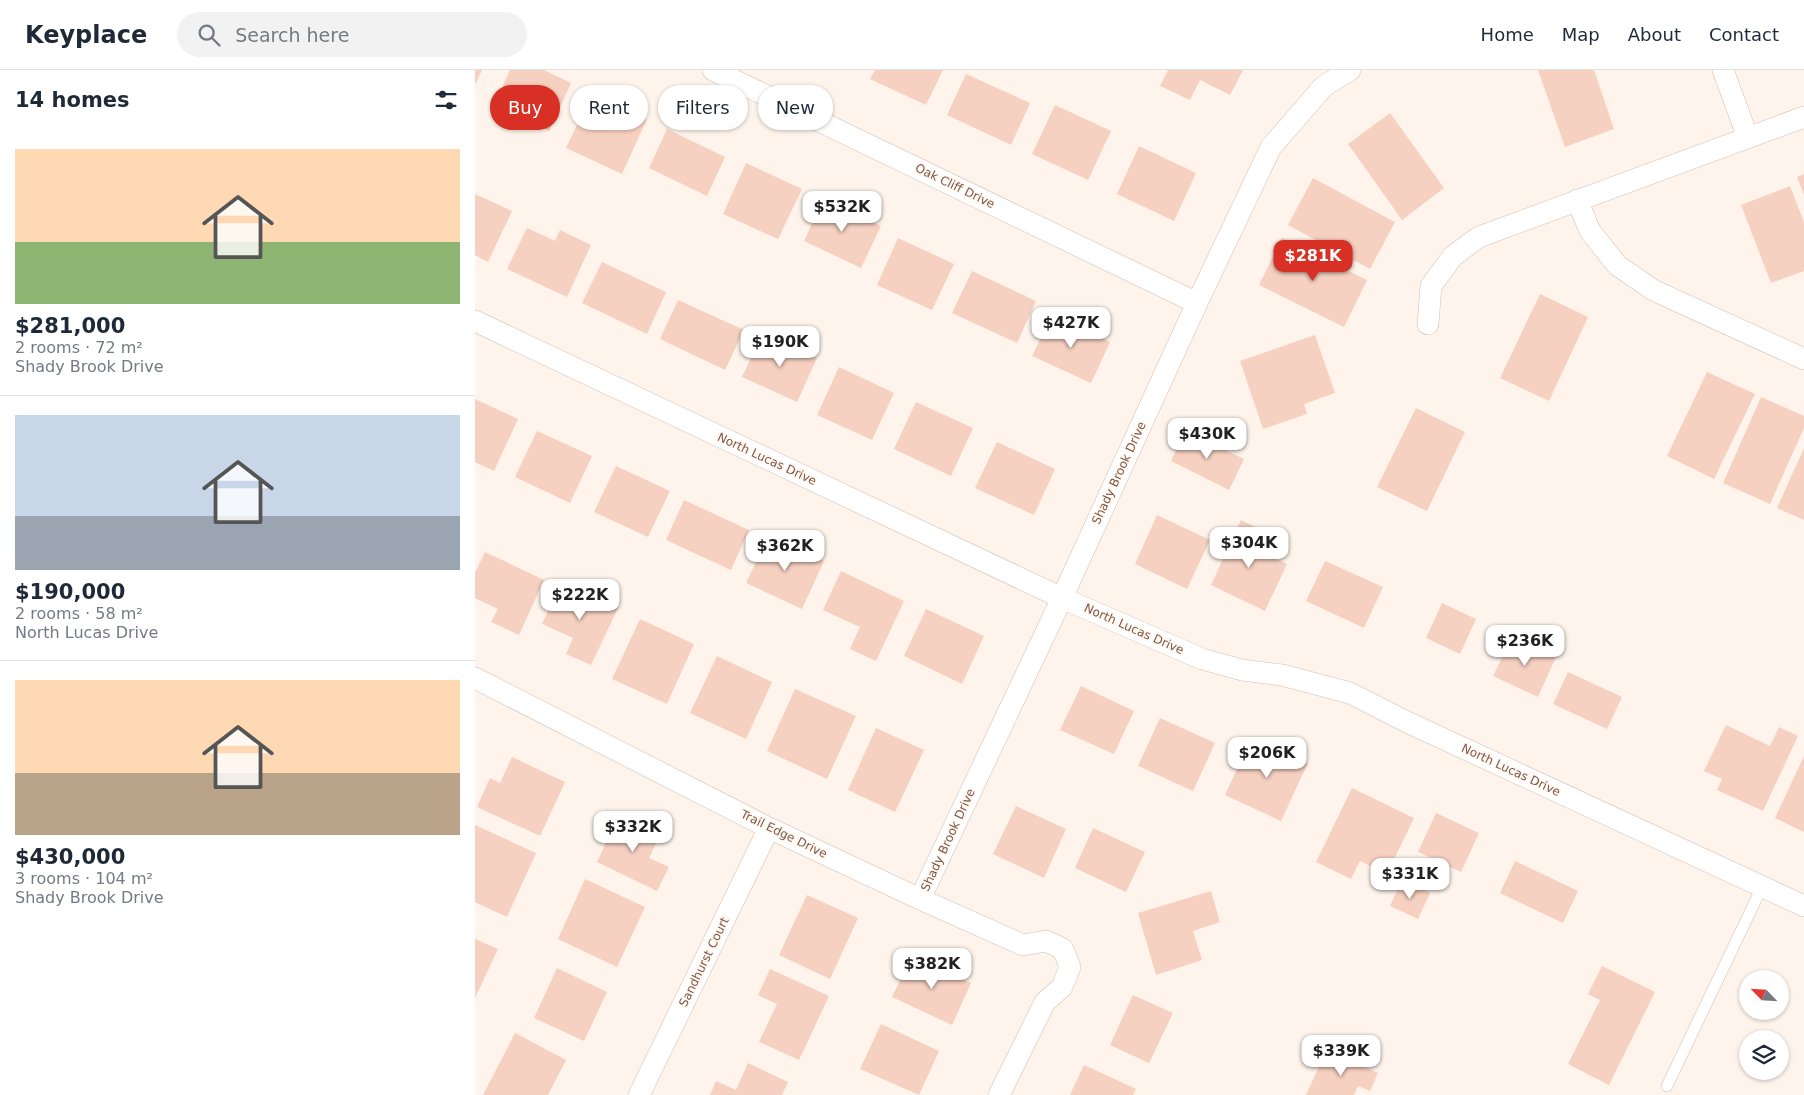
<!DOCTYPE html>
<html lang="en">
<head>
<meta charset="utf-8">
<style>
	:root { --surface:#fff; --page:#f2f2f3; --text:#1f2937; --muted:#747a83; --line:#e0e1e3; --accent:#d93025 }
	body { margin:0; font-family:"DejaVu Sans",sans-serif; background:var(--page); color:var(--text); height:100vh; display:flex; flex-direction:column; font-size:19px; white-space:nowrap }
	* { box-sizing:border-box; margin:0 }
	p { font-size:16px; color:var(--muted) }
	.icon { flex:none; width:28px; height:28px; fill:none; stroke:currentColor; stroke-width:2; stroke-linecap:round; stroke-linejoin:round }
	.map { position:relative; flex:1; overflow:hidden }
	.details { display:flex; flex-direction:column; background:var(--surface); width:475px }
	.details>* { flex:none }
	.top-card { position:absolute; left:15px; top:15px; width:475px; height:45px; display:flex; gap:10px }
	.needle { width:32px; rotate:295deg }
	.buttons { position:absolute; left:1264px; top:900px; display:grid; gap:10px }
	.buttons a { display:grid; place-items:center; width:50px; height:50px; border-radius:50%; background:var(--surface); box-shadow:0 1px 4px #0004; font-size:25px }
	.price { position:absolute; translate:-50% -42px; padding:0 11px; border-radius:10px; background:#fff; color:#222; font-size:16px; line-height:32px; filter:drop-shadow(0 1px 2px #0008) }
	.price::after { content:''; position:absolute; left:50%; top:30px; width:15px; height:11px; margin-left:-8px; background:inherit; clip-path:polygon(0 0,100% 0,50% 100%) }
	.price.selected { background:var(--accent); color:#fff }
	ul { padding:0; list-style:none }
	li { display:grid; align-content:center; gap:10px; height:265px; padding:0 15px }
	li+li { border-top:1px solid var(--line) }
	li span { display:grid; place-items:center; height:155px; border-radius:0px; color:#555 }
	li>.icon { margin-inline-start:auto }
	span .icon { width:90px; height:90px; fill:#fffc; stroke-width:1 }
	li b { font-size:21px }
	h2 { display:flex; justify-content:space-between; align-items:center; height:60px; padding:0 15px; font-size:21px }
	.tag { padding:0 18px; border-radius:22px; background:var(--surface); box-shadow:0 1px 4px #0004; font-size:18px; line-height:45px }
	.tag.selected { background:var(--accent); color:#fff }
	header { display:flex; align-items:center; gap:30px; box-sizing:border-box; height:70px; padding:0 25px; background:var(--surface); border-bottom:1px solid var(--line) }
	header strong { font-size:24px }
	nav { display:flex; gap:28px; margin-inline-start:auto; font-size:18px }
	.search { width:350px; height:45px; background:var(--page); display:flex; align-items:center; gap:12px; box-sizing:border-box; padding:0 18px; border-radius:28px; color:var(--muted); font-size:19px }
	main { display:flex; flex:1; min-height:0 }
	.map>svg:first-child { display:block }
	.building { fill:#f6d0c0 }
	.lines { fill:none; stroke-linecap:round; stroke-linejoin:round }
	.lane-casing { stroke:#d4bdb1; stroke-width:12 }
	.street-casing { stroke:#d4bdb1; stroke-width:22 }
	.lane { stroke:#fff; stroke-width:11 }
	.street { stroke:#fff; stroke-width:21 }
	.labels { text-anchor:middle; stroke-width:4; stroke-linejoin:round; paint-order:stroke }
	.street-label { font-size:12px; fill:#7c574a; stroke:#fff9f2 }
</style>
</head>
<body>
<header>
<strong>Keyplace</strong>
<div class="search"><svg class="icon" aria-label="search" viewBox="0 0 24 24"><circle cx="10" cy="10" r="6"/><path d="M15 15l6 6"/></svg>Search here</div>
<nav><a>Home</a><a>Map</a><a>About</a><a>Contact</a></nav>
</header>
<main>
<section class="details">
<h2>14 homes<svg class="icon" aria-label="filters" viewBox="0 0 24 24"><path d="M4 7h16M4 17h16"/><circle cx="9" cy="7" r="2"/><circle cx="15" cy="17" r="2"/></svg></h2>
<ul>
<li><span style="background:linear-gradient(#ffd9b3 60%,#8fb573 0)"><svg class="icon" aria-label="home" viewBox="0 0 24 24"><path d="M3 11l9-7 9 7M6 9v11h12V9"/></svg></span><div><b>$281,000</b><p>2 rooms · 72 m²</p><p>Shady Brook Drive</p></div></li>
<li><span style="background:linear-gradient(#c9d6e8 65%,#9aa5b1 0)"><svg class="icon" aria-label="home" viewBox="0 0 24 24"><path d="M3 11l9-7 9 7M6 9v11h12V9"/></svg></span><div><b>$190,000</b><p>2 rooms · 58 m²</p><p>North Lucas Drive</p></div></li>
<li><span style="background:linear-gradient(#ffd9b3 60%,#b9a48a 0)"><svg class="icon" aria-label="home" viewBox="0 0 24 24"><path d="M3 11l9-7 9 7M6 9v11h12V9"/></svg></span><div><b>$430,000</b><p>3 rooms · 104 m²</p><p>Shady Brook Drive</p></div></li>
</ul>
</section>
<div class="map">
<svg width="1329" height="1025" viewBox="0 0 1329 1025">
	<rect width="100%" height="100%" fill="#fef4eb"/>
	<path class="building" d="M0 0H7L0 15Z
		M35 0H69L96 13 74 61 19 35Z
		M400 0H468L451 35 395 9Z
		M693 0H768L755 25 725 10 715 30 685 16Z
		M1063 0H1119L1139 59 1090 77Z
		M491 4 555 33 536 75 472 45Z
		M117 24 172 49 147 104 91 78Z
		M580 35 636 61 613 110 557 84Z
		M915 43 969 118 927 150 873 74Z
		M192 59 250 87 232 126 174 98Z
		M664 76 721 103 699 151 642 124Z
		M271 93 327 119 303 169 248 144Z
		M1329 104V125L1322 107Z
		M838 108 920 152 895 199 813 155Z
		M1315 116 1329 152V201L1296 213 1266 135Z
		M0 124 37 141 13 192 0 185Z
		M348 129 406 156 386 198 329 171Z
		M52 158 80 171 85 160 116 175 92 227 32 199Z
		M423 168 479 194 457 240 402 215Z
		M807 168 892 210 869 257 784 215Z
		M127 192 191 222 172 264 107 233Z
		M497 201 561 231 542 273 477 243Z
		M1065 224 1113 247 1074 331 1025 308Z
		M203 230 269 260 250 300 185 269Z
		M577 245 635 272 616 313 557 286Z
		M288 263 342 288 322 332 267 307Z
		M840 265 860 323 829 334 832 344 788 359 765 291Z
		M364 297 419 323 397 370 342 345Z
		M1232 302 1280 324 1239 409 1192 386Z
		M1286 327 1329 346V358L1295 434 1248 413Z
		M0 329 43 349 19 401 0 392Z
		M441 332 498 358 476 406 419 379Z
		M941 338 990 362 952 441 902 417Z
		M62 361 117 386 95 433 40 407Z
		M710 361 769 389 754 420 696 391Z
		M522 372 580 399 559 445 500 418Z
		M1329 378V450L1302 438Z
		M141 396 195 421 173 467 119 442Z
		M209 430 274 460 256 500 191 470Z
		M682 445 735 470 712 519 660 494Z
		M766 450 790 462 782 480 812 494 790 541 736 515Z
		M294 465 349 491 327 539 271 513Z
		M10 482 69 510 44 565 16 552 23 539 0 528V503Z
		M850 491 908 517 889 558 831 531Z
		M366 501 429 531 401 591 375 579 385 557 348 540Z
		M87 511 143 538 116 595 91 584 98 568 67 554Z
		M967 533 1001 549 985 584 951 568Z
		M451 539 509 566 487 614 429 586Z
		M165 549 219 574 192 634 137 609Z
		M1037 567 1081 587 1063 627 1018 606Z
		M242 586 297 612 271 669 215 643Z
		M1093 602 1147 627 1132 659 1078 634Z
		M606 616 659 641 639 684 585 660Z
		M320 619 381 646 352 709 292 681Z
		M685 648 740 673 718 721 663 696Z
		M1251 655 1295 676 1304 657 1323 666 1288 741 1242 720 1247 709 1229 701Z
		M401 658 449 680 420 742 373 720Z
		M777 667 833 693 806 751 750 725Z
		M1329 686V762L1300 748Z
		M37 687 90 712 65 766 2 737 15 708 25 713Z
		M877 718 939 748 912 804 885 791 876 809 841 792Z
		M541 736 591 759 569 808 518 784Z
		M961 743 1004 763 986 802 943 782Z
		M144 745 185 765 174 788 194 797 182 821 122 792Z
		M0 755 61 783 32 847 0 832Z
		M618 758 670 782 651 822 600 798Z
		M1040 791 1103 821 1088 853 1025 823Z
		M110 809 170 837 142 897 83 869Z
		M927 810 955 823 943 849 915 836Z
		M736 821 745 852 718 861 727 890 681 905 663 843Z
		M332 825 383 848 355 909 304 885Z
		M0 869 23 879 0 928Z
		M437 886 496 913 477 955 417 927Z
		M1127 896 1180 922 1134 1015 1093 994 1125 930 1113 924Z
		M82 898 132 922 109 971 59 948Z
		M295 899 354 926 324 990 284 972 302 934 283 925Z
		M658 925 698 943 674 993 635 975Z
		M406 954 464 981 444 1025 385 999Z
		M40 963 91 990 73 1025H8Z
		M852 979 903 1003 895 1021 883 1016 879 1025H831Z
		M273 993 313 1012 307 1025H235L241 1011 261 1020Z
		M609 995 661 1019 658 1025H595Z"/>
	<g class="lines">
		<defs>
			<path id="lane" d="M1192 1016 1287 817"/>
			<path id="street" d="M238 0 722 233
				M1248 0 1273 68
				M1102 130 1115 161 1142 195 1178 220 1329 289
				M0 251 587 528 727 589 767 600 807 605 875 623 932 652 1329 836
				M953 254 956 216 978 186 1004 167 1329 47
				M0 608 294 758 445 829 548 875 571 871 588 879 595 897 587 917 570 932 524 1025
				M445 829 587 528 722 233 796 77 849 16 875 0
				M164 1025 294 758"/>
		</defs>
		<use href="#lane" class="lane-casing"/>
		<use href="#street" class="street-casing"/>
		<use href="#lane" class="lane"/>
		<use href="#street" class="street"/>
	</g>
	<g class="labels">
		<g class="street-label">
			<text transform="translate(480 116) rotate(26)" y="4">Oak Cliff Drive</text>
			<text transform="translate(292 389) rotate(25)" y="4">North Lucas Drive</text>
			<text transform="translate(644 403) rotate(-65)" y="4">Shady Brook Drive</text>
			<text transform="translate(659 559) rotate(24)" y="4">North Lucas Drive</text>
			<text transform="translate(1036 700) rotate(25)" y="4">North Lucas Drive</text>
			<text transform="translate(309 764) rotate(26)" y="4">Trail Edge Drive</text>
			<text transform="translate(473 770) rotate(-65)" y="4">Shady Brook Drive</text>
			<text transform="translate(229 892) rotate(-64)" y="4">Sandhurst Court</text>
		</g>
	</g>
</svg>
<div class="buttons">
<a><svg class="needle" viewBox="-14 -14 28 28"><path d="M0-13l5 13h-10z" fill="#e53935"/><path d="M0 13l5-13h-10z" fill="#747a83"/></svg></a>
<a><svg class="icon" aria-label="layers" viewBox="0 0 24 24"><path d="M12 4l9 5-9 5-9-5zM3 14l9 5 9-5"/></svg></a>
</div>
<b class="price" style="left:367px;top:163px">$532K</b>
<b class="price selected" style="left:838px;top:212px">$281K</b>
<b class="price" style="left:596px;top:279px">$427K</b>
<b class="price" style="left:305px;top:298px">$190K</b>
<b class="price" style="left:732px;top:390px">$430K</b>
<b class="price" style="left:774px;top:499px">$304K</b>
<b class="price" style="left:310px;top:502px">$362K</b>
<b class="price" style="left:105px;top:551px">$222K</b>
<b class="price" style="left:1050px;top:597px">$236K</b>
<b class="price" style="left:792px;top:709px">$206K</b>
<b class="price" style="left:158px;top:783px">$332K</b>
<b class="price" style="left:935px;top:830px">$331K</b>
<b class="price" style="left:457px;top:920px">$382K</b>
<b class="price" style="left:866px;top:1007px">$339K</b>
<div class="top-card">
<a class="tag selected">Buy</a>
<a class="tag">Rent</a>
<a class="tag">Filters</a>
<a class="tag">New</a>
</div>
</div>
</main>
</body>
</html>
